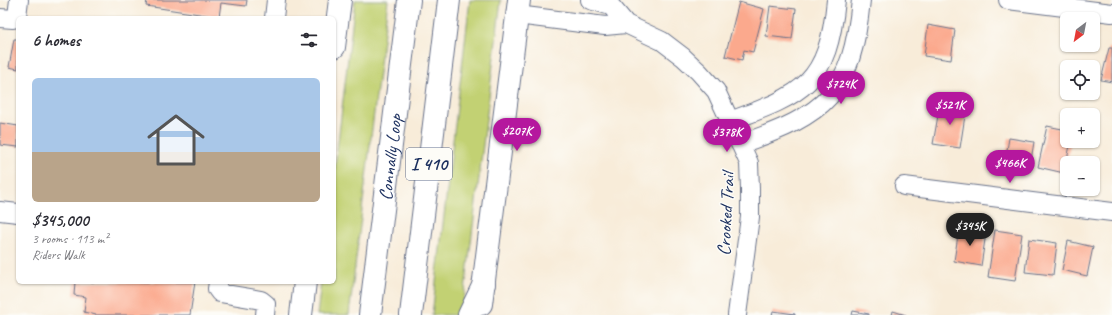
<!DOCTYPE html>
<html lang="en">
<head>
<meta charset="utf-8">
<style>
	:root { --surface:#fff; --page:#f7f7f7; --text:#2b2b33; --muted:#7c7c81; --line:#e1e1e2; --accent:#b5179e }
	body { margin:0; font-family:Caveat,sans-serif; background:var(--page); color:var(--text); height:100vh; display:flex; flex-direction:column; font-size:15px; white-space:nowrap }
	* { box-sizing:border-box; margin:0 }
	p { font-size:13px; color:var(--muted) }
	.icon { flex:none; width:22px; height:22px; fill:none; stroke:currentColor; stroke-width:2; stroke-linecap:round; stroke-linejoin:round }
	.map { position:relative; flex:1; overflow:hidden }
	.panel { position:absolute; left:16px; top:16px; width:320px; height:268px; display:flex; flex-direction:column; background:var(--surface); border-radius:6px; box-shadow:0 1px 3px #0004 }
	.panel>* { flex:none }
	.needle { width:26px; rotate:212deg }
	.controls { position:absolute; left:1060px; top:12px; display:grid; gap:8px }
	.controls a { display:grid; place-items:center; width:40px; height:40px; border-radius:6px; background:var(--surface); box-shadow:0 1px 3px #0004; font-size:20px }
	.price { position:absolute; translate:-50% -34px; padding:0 9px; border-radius:14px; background:var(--accent); color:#fff; font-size:13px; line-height:26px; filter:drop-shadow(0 1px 2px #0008) }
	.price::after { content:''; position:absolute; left:50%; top:24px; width:12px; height:9px; margin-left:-6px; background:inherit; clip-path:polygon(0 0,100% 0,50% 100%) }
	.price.current { background:#222; color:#fff }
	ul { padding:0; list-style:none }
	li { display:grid; align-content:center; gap:8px; height:212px; padding:0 16px }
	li+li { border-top:1px solid var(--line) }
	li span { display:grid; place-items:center; height:124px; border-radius:6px; color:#555 }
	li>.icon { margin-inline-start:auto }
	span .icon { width:72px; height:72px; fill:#fffc; stroke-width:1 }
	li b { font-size:17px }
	h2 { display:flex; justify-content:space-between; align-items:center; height:48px; padding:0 16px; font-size:17px }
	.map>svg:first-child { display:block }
	.green { fill:#c2d173; stroke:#6e8068 }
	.building { fill:#fba98d }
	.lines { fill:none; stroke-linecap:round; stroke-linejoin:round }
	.minor-casing { stroke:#687189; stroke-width:20 }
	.major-casing { stroke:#687189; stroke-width:24 }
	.highway-casing { stroke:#687189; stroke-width:24 }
	.minor { stroke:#fff; stroke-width:18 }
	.major { stroke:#fff; stroke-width:22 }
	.highway { stroke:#fff; stroke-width:22 }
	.labels { text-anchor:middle; stroke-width:3; stroke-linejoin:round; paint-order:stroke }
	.shield { fill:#fdfcf7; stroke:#5f6c8c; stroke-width:1 }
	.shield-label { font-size:18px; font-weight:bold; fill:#1b2f5e }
	.street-label { font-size:19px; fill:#1b2f5e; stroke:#fdfcf7 }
</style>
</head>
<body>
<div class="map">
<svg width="1112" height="315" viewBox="0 0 1112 315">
	<rect width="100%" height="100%" fill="#fdfcf7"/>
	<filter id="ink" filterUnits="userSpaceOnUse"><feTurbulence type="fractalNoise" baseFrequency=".025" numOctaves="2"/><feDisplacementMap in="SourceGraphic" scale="8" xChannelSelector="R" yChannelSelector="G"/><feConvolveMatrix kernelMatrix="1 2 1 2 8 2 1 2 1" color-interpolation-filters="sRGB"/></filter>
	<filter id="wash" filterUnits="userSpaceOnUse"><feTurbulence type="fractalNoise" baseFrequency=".012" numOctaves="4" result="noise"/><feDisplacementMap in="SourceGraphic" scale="16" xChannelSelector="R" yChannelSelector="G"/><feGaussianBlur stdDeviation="0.9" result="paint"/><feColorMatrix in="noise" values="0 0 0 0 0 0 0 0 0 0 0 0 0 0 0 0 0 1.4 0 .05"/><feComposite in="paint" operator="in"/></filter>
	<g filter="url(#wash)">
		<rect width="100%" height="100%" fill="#f8ecd9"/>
		<path class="green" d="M355 0H388L349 315H317L321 282H334V175Z
			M470 0H501L462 315H432Z"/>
		<g id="blocks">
			<path class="building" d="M147 0H247L246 6 221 3 219 17 146 6Z
				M739 2 764 9 753 52 744 50 742 60 725 56Z
				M770 6 796 9 792 39 766 36Z
				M928 25 955 30 951 60 924 56Z
				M14 39H18V69L9 67Z
				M1109 48H1112V82L1101 80Z
				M940 104 966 109 960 148 933 144Z
				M0 123 18 126V147L0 145Z
				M1047 126 1067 130V141H1071L1064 173 1038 167Z
				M1009 138 1034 142 1030 166 1005 162Z
				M959 229 986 233 981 266 954 261Z
				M995 230 1022 234 1015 281 988 277Z
				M1029 239 1057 243 1053 275 1025 272Z
				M1068 241 1093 247 1087 276 1062 270Z
				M75 282H195L190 315H96L84 312 86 297 74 295Z
				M773 311 795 314V315H772Z
				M853 311 869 314V315H852Z
				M893 311 906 315H892Z"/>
		</g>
	</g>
	<g filter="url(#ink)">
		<use href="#blocks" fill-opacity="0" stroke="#687189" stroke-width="1"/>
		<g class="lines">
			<defs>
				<path id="minor" d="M590 0 611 6 626 24 662 41 683 57 699 72 716 91 730 121 749 163 750 189V217L737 315
					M1008 0 1112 13
					M517 15 605 26 626 24
					M0 18 13 19 17 16 19 0
					M274 18 276 0
					M730 121C804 94 828 84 836 0
					M740 144C826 115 852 94 861 0
					M904 186 1112 212
					M0 211 18 213
					M218 282 217 289 220 293 261 300 266 304 265 315"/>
				<path id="major" d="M334 47 340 0
					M481 304 519 0
					M301 315 305 282"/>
				<g id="highway">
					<path id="s1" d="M370 315 409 0"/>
					<path d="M411 315 449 0"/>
					<path d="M469 315 484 284"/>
				</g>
			</defs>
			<use href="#minor" class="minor-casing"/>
			<use href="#major" class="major-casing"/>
			<use href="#highway" class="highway-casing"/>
			<use href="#minor" class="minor"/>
			<use href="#major" class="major"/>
			<use href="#highway" class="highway"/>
		</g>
	</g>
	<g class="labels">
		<rect class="shield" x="406" y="148" width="46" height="32" rx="3"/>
		<g class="shield-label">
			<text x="429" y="170">I 410</text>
		</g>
		<g class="street-label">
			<text dy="7" stroke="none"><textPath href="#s1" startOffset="159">Connally Loop</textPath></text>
			<text transform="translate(725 214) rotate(-87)" y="7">Crooked Trail</text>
		</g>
	</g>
</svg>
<div class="controls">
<a><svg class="needle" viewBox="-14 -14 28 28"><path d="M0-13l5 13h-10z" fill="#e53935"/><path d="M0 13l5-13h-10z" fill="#7c7c81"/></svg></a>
<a><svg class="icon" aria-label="locate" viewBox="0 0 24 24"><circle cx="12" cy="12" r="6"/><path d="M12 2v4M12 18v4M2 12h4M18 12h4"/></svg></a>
<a>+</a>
<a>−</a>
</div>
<b class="price" style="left:841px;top:105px">$724K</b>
<b class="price" style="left:950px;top:126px">$521K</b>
<b class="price" style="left:517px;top:152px">$207K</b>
<b class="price" style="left:727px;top:153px">$378K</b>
<b class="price" style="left:1010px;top:184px">$466K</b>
<b class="price current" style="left:970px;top:247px">$345K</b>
<section class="panel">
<h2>6 homes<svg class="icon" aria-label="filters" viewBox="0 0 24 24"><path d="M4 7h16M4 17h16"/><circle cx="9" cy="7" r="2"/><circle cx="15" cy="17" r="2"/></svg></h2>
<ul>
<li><span style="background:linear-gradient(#a9c7e8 60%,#b9a48a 0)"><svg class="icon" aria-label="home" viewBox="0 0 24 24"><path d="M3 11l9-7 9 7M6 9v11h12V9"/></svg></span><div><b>$345,000</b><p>3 rooms · 113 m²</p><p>Riders Walk</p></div></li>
</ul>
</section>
</div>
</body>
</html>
